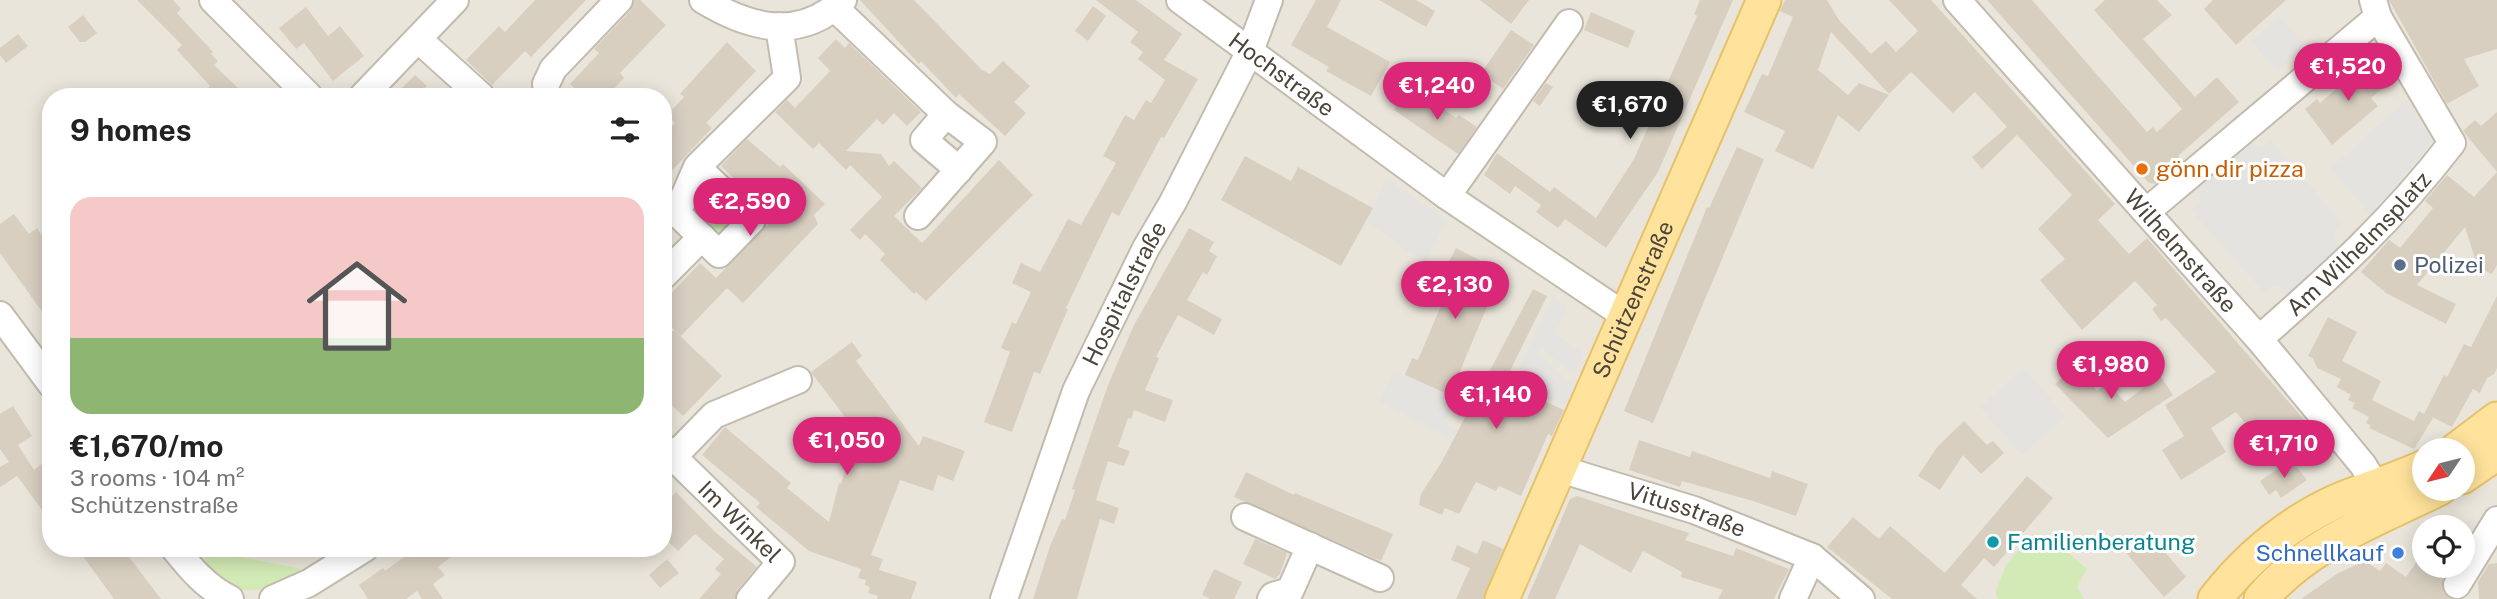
<!DOCTYPE html>
<html lang="en">
<head>
<meta charset="utf-8">
<style>
	:root { --surface:#fff; --page:#f2f2f2; --text:#222; --muted:#767676; --line:#e0e0e0; --accent:#db2777 }
	body { margin:0; font-family:"Public Sans",sans-serif; background:var(--page); color:var(--text); height:100vh; display:flex; flex-direction:column; font-size:26px; white-space:nowrap }
	* { box-sizing:border-box; margin:0 }
	p { font-size:23px; color:var(--muted) }
	.icon { flex:none; width:38px; height:38px; fill:none; stroke:currentColor; stroke-width:2; stroke-linecap:round; stroke-linejoin:round }
	.map { position:relative; flex:1; overflow:hidden }
	.details { position:absolute; left:42px; top:88px; width:630px; height:469px; display:flex; flex-direction:column; background:var(--surface); border-radius:28px; box-shadow:0 4px 18px #0003 }
	.details>* { flex:none }
	.needle { width:46px; rotate:235deg }
	.controls { position:absolute; left:2412px; top:438px; display:grid; gap:14px }
	.controls a { display:grid; place-items:center; width:63px; height:63px; border-radius:50%; background:var(--surface); box-shadow:0 4px 18px #0003; font-size:35px }
	.price { position:absolute; translate:-50% -60px; padding:0 16px; border-radius:24px; background:var(--accent); color:#fff; font-size:23px; line-height:46px; filter:drop-shadow(0 2px 4px #0008) }
	.price::after { content:''; position:absolute; left:50%; top:42px; width:21px; height:16px; margin-left:-10px; background:inherit; clip-path:polygon(0 0,100% 0,50% 100%) }
	.price.current { background:#222; color:#fff }
	ul { padding:0; list-style:none }
	li { display:grid; align-content:center; gap:14px; height:371px; padding:0 28px }
	li+li { border-top:2px solid var(--line) }
	li span { display:grid; place-items:center; height:217px; border-radius:21px; color:#555 }
	li>.icon { margin-inline-start:auto }
	span .icon { width:126px; height:126px; fill:#fffc; stroke-width:1 }
	li b { font-size:30px }
	h2 { display:flex; justify-content:space-between; align-items:center; height:84px; padding:0 28px; font-size:30px }
	.map>svg:first-child { display:block }
	.residential { fill:#eae5da; fill-rule:evenodd }
	.green { fill:#d2eab5 }
	.parking { fill:#e5e3e0 }
	.building { fill:#d8cfc1 }
	.lines { fill:none; stroke-linecap:round; stroke-linejoin:round }
	.minor-casing { stroke:#c2bbae; stroke-width:30 }
	.major-casing { stroke:#e6c16a; stroke-width:37 }
	.minor { stroke:#fff; stroke-width:26 }
	.major { stroke:#ffe39c; stroke-width:33 }
	.food-dot { fill:#e8710a; stroke:#fff; stroke-width:2.5 }
	.service-dot { fill:#5c6f8a; stroke:#fff; stroke-width:2.5 }
	.culture-dot { fill:#0f9aa8; stroke:#fff; stroke-width:2.5 }
	.shop-dot { fill:#3f7fe0; stroke:#fff; stroke-width:2.5 }
	.labels { text-anchor:middle; stroke-width:6; stroke-linejoin:round; paint-order:stroke }
	.street-label { font-size:23px; fill:#4b4439; stroke:#fff }
	.food-label { font-size:23px; fill:#c56008; stroke:#fff; text-anchor:start }
	.service-label { font-size:23px; fill:#4e5e75; stroke:#fff; text-anchor:start }
	.culture-label { font-size:23px; fill:#0d838f; stroke:#fff; text-anchor:start }
	.shop-label { font-size:23px; fill:#366cbe; stroke:#fff; text-anchor:end }
</style>
</head>
<body>
<div class="map">
<svg width="2497" height="599" viewBox="0 0 2497 599">
	<rect width="100%" height="100%" fill="#f6f3ec"/>
	<path class="residential" d="M0 0H2497V599H0ZM51 96H663V548H51ZM2424 450H2462V488H2424ZM2424 527H2462V565H2424Z"/>
	<path class="green" d="M710 187 739 215 715 240 686 212Z
		M2033 534 2062 547 2087 569 2077 587 2084 599H1998L1995 594 2006 565Z
		M214 552 298 568 301 572C254 595 249 599 206 569V556Z"/>
	<path class="parking" d="M2279 16 2306 46 2278 72 2251 42Z
		M2406 100 2432 140 2372 217 2331 168Z
		M2246 138 2255 147H2262L2271 140 2343 224 2335 231V238L2342 248 2288 294 2280 286 2273 285 2264 293 2191 210 2200 202V194L2192 184Z
		M1386 178 1447 220 1425 263 1367 222Z
		M1553 295 1567 307 1555 334 1584 354 1574 375 1541 348 1537 353 1574 386 1567 407 1513 382Z
		M2023 368 2066 416 2022 455 1980 407Z
		M1394 371 1434 388 1439 378 1462 389 1444 423 1457 430 1453 440 1379 402Z"/>
	<path class="building" d="M137 0H173L181 9 177 13 213 52 211 54 218 61 214 65 239 89 232 96H200L210 86 177 50 182 45Z
		M535 0H586L531 57 525 51 492 85 466 60 499 26 505 32Z
		M634 0H640L666 25 620 73 624 78 607 96H583L570 84 599 53 594 49 630 11Z
		M860 0H914L982 70 990 74 1003 61 1030 86 1014 102 1026 113 1005 136 959 94 956 98 921 61 919 64Z
		M1096 0H1136L1182 34 1164 60 1198 79 1164 138 1161 137 1119 216 1112 212 1066 308 1068 309 1040 374 1034 372 1012 432 984 422 1010 352 1001 348 1012 322 1016 324 1031 292 1012 283 1021 263 1040 272 1068 219 1081 225 1116 163 1103 156 1125 115 1134 120 1146 100 1151 103 1165 80 1138 59 1143 52 1130 42 1138 32Z
		M1316 0H1341L1327 27 1390 62 1371 96 1326 71 1329 67 1291 45Z
		M1379 0H1416L1435 11 1426 27Z
		M1480 0H1529L1511 24Z
		M1700 0H1733L1658 172 1606 248 1565 219 1558 228 1536 212 1541 205 1515 186 1510 194 1484 175 1497 153 1550 192 1554 187 1596 218 1634 159 1697 16 1694 14Z
		M1785 0H1827L1839 20 1871 54 1886 41 1896 52 1918 31 1889 0H1931L2115 204 2098 220 2129 254 2147 238 2325 444 2299 467 2275 434 2262 444 2236 412 2211 428 2226 452 2181 480 2162 450 2184 436 2165 405 2216 372 2166 318 2161 321 2152 309 2157 305 2135 281 2082 330 2040 280 2065 259 2038 229 2072 195 2017 135 1982 169 1972 157 2007 127 1975 92 1953 113 1911 72 1889 94 1831 32 1818 70 1848 95 1859 83 1889 95 1859 132 1838 115 1813 169 1775 151 1785 131 1744 112 1762 74 1768 76 1793 17 1780 11Z
		M1987 0H2032L2147 132 2153 127 2157 132 2182 109 2094 10 2105 0H2157L2172 15 2143 39 2195 97 2217 77 2239 102 2178 156 2182 161 2155 184 2149 183Z
		M2213 0H2286L2236 45 2204 9Z
		M2389 0H2497V49L2464 59 2479 86 2447 104Z
		M1093 6 1106 16 1088 41 1075 31Z
		M306 7 328 36 340 26 364 56 333 81 304 43 296 49 279 28Z
		M1591 12 1635 31 1628 48 1584 30Z
		M83 15 97 33 85 42H80L68 27Z
		M1511 30 1534 45 1503 89 1481 73Z
		M18 34 28 46 6 63 0 55V48Z
		M836 39 845 48 849 43 921 112 907 126 894 113 883 125 877 119 846 151 881 154 889 166 894 161 922 188 894 216 922 243 999 160 1033 195 926 301 916 292 914 294 880 260 885 254 865 234 860 240 850 230 882 197 850 165 846 170 819 143 813 149 775 112 787 100 795 108 830 71 818 58Z
		M727 42 756 71 706 123 712 128 663 180V135L675 123 667 115 684 97 680 94Z
		M2365 58 2387 85 2371 98 2378 106 2332 145 2305 109 2317 99 2320 103 2355 73 2352 69Z
		M415 75 427 86 417 96H394Z
		M1546 83 1553 87 1540 106 1533 101Z
		M1420 93 1456 118 1459 115 1477 127 1458 154 1394 110 1403 97 1412 104Z
		M2497 112V265L2492 274 2478 268 2465 227 2417 285 2456 304 2446 324 2386 293 2361 272 2389 240 2400 248 2433 208 2425 201 2447 175 2474 197 2497 172 2463 131 2475 120 2481 126Z
		M747 139 780 167 783 164 825 204 814 215 818 224 743 303 727 288 681 336 663 319V302L700 263 716 278 784 208 752 195 721 166Z
		M1737 147 1764 159 1653 423 1624 411 1707 207 1709 208Z
		M1245 156 1291 181 1298 167 1373 208 1341 266 1221 200Z
		M14 214 29 234 37 228 51 249V324L0 253V224Z
		M1189 228 1214 242 1209 251 1217 256 1207 275 1203 272 1187 300 1222 319 1214 335 1178 315 1156 357 1159 358 1145 390 1173 400 1165 422 1134 410 1131 419 1128 418 1118 447 1130 451 1124 466 1108 461 1096 500 1119 508 1114 524 1100 519 1077 599H1033L1050 546 1062 519 1065 520 1075 490 1072 489 1108 385 1134 325Z
		M1456 248 1483 262 1481 266 1505 283 1486 309 1450 395 1405 375 1412 358 1418 360 1442 303 1431 296Z
		M1533 289 1547 296 1504 383 1564 410 1552 436 1548 434 1521 496 1499 486 1496 491 1476 482 1459 514 1445 508 1442 515 1419 505 1421 494 1441 463Z
		M2497 296V368L2494 374 2487 378 2480 393 2473 389 2452 427 2430 416 2433 418 2414 449 2369 428 2371 426 2366 423 2369 417 2352 408 2355 403 2348 400 2351 395 2337 387 2341 379 2317 368 2313 358 2308 356 2328 317 2357 332 2342 361 2381 381 2372 400 2414 421 2419 411 2424 414 2444 375 2447 377 2464 344 2471 347Z
		M674 330 722 376 683 416 663 397V341Z
		M852 342 862 356 856 361 919 446 923 436 965 451 953 481 938 475 933 491 900 480 871 555 883 559 879 570 917 582 911 599H877L878 596 868 593 870 587 865 585 866 580 858 578 861 569 809 551 756 507 760 503 702 455 725 427 791 483 787 488 829 522 839 483 841 484 845 471 849 473 860 437 811 372Z
		M2075 366 2097 391 2107 383 2125 402 2160 375 2173 395 2108 438 2055 384Z
		M13 406 32 436 18 445 34 470 51 457V522L17 476 0 487V467L9 462 0 449V414Z
		M1964 421 1987 445 1993 441 2004 453 1981 474 1963 455 1940 490 1918 476 1937 447Z
		M1639 440 1690 457 1692 451 1770 478 1772 471 1808 484 1796 516 1753 501 1682 481 1680 487 1629 470Z
		M2291 460 2307 480 2281 498 2276 490 2269 495 2260 481Z
		M1246 472 1294 495 1295 493 1393 534 1381 561 1234 497Z
		M2027 476 2053 498 1994 567 1984 558 1961 585 1977 599H1892L1827 547 1853 517 1879 539 1890 526 1945 573Z
		M676 492 715 532 757 567 738 589 735 599H699L721 574 715 569 724 559 695 534 678 551 663 536V505Z
		M1577 496 1689 533 1685 540 1733 556 1736 548 1789 569 1774 599H1718L1723 590 1681 577 1682 572 1643 551 1631 573 1580 544 1555 599H1527L1570 499Z
		M2149 533 2186 577 2164 597 2126 553Z
		M1255 539 1287 553 1280 574 1275 579 1243 564Z
		M1483 540 1503 549 1483 599H1456L1470 568 1451 560 1457 545 1477 554Z
		M91 548H122L161 599H114L82 555Z
		M416 548H462L438 567 445 575 433 584 443 599H422L417 591 406 599H368L359 585 383 568 385 571Z
		M2420 557 2424 565H2433L2444 573 2443 592 2450 599H2301L2338 573 2365 561 2380 571 2386 563 2406 577Z
		M667 559 679 573 660 588 649 575Z
		M2497 563V599H2479L2478 582 2489 564Z
		M1214 569 1242 582 1234 599H1210L1202 595Z"/>
	<g class="lines">
		<defs>
			<g id="minor">
				<path d="M213 0 309 96"/>
				<path d="M703 0C749 28 799 42 843 0"/>
				<path id="s1" d="M1180 0 1447 196 1627 317"/>
				<path id="s2" d="M1957 0 2259 339 2363 465 2385 501"/>
				<path d="M835 8 946 114 983 142 918 216"/>
				<path d="M418 39 481 96"/>
				<path d="M546 84 553 69 619 0"/>
				<path d="M363 96 455 0"/>
				<path d="M946 114 924 140 959 170"/>
				<path d="M697 167 752 220 719 254 677 213 697 167 787 78 779 26"/>
				<path d="M1447 196 1569 23"/>
				<path d="M2146 212 2378 17"/>
				<path d="M663 276 702 237"/>
				<path d="M0 315 51 384"/>
				<path id="s3" d="M2259 339C2332 275 2393 220 2452 143L2378 17 2373 0"/>
				<path id="s4" d="M663 447 781 562 750 599"/>
				<path d="M673 457 714 415 798 380"/>
				<path id="s5" d="M1560 469 1694 510 1812 557 1861 599"/>
				<path d="M1245 517 1380 578"/>
				<path d="M174 548C191 569 206 587 230 599"/>
				<path d="M2457 585 2497 520"/>
				<path d="M273 599 309 583 365 548"/>
				<path id="s6" d="M1004 599 1076 391 1146 248 1173 202 1250 51 1269 0"/>
				<path d="M1271 599 1273 596 1290 591 1310 546"/>
				<path d="M1793 599 1812 557"/>
			</g>
			<g id="major">
				<path d="M2456 450 2497 419"/>
				<path d="M2462 477 2497 453"/>
				<path id="s7" d="M1502 599 1764 0"/>
				<path d="M2215 599C2247 558 2289 523 2337 501 2366 489 2396 480 2424 467"/>
				<path d="M2261 599C2308 543 2376 520 2440 488"/>
			</g>
		</defs>
		<use href="#minor" class="minor-casing"/>
		<use href="#major" class="major-casing"/>
		<use href="#minor" class="minor"/>
		<use href="#major" class="major"/>
	</g>
	<circle class="food-dot" cx="2142" cy="169" r="7"/>
	<circle class="service-dot" cx="2400" cy="265" r="7"/>
	<circle class="culture-dot" cx="1993" cy="542" r="7"/>
	<circle class="shop-dot" cx="2398" cy="553" r="7"/>
	<g class="labels">
		<g class="street-label">
			<text dy="8" stroke="none"><textPath href="#s1" startOffset="126">Hochstraße</textPath></text>
			<text dy="8" stroke="none"><textPath href="#s3" startOffset="138">Am Wilhelmsplatz</textPath></text>
			<text dy="8" stroke="none"><textPath href="#s2" startOffset="336">Wilhelmstraße</textPath></text>
			<text dy="8" stroke="none"><textPath href="#s6" startOffset="329">Hospitalstraße</textPath></text>
			<text dy="8" stroke="none"><textPath href="#s7" startOffset="327">Schützenstraße</textPath></text>
			<text dy="8" stroke="none"><textPath href="#s5" startOffset="133">Vitusstraße</textPath></text>
			<text dy="8" stroke="none"><textPath href="#s4" startOffset="107">Im Winkel</textPath></text>
		</g>
		<g class="food-label">
			<text x="2156" y="177">gönn dir pizza</text>
		</g>
		<g class="service-label">
			<text x="2414" y="273">Polizei</text>
		</g>
		<g class="culture-label">
			<text x="2007" y="550">Familienberatung</text>
		</g>
		<g class="shop-label">
			<text x="2384" y="561">Schnellkauf</text>
		</g>
	</g>
</svg>
<div class="controls">
<a><svg class="needle" viewBox="-14 -14 28 28"><path d="M0-13l5 13h-10z" fill="#e53935"/><path d="M0 13l5-13h-10z" fill="#767676"/></svg></a>
<a><svg class="icon" aria-label="locate" viewBox="0 0 24 24"><circle cx="12" cy="12" r="6"/><path d="M12 2v4M12 18v4M2 12h4M18 12h4"/></svg></a>
</div>
<b class="price" style="left:2348px;top:103px">€1,520</b>
<b class="price" style="left:1437px;top:122px">€1,240</b>
<b class="price current" style="left:1630px;top:141px">€1,670</b>
<b class="price" style="left:750px;top:238px">€2,590</b>
<b class="price" style="left:1455px;top:321px">€2,130</b>
<b class="price" style="left:2111px;top:401px">€1,980</b>
<b class="price" style="left:1496px;top:431px">€1,140</b>
<b class="price" style="left:847px;top:477px">€1,050</b>
<b class="price" style="left:2284px;top:480px">€1,710</b>
<section class="details">
<h2>9 homes<svg class="icon" aria-label="filters" viewBox="0 0 24 24"><path d="M4 7h16M4 17h16"/><circle cx="9" cy="7" r="2"/><circle cx="15" cy="17" r="2"/></svg></h2>
<ul>
<li><span style="background:linear-gradient(#f6c9c9 65%,#8fb573 0)"><svg class="icon" aria-label="home" viewBox="0 0 24 24"><path d="M3 11l9-7 9 7M6 9v11h12V9"/></svg></span><div><b>€1,670/mo</b><p>3 rooms · 104 m²</p><p>Schützenstraße</p></div></li>
</ul>
</section>
</div>
</body>
</html>
